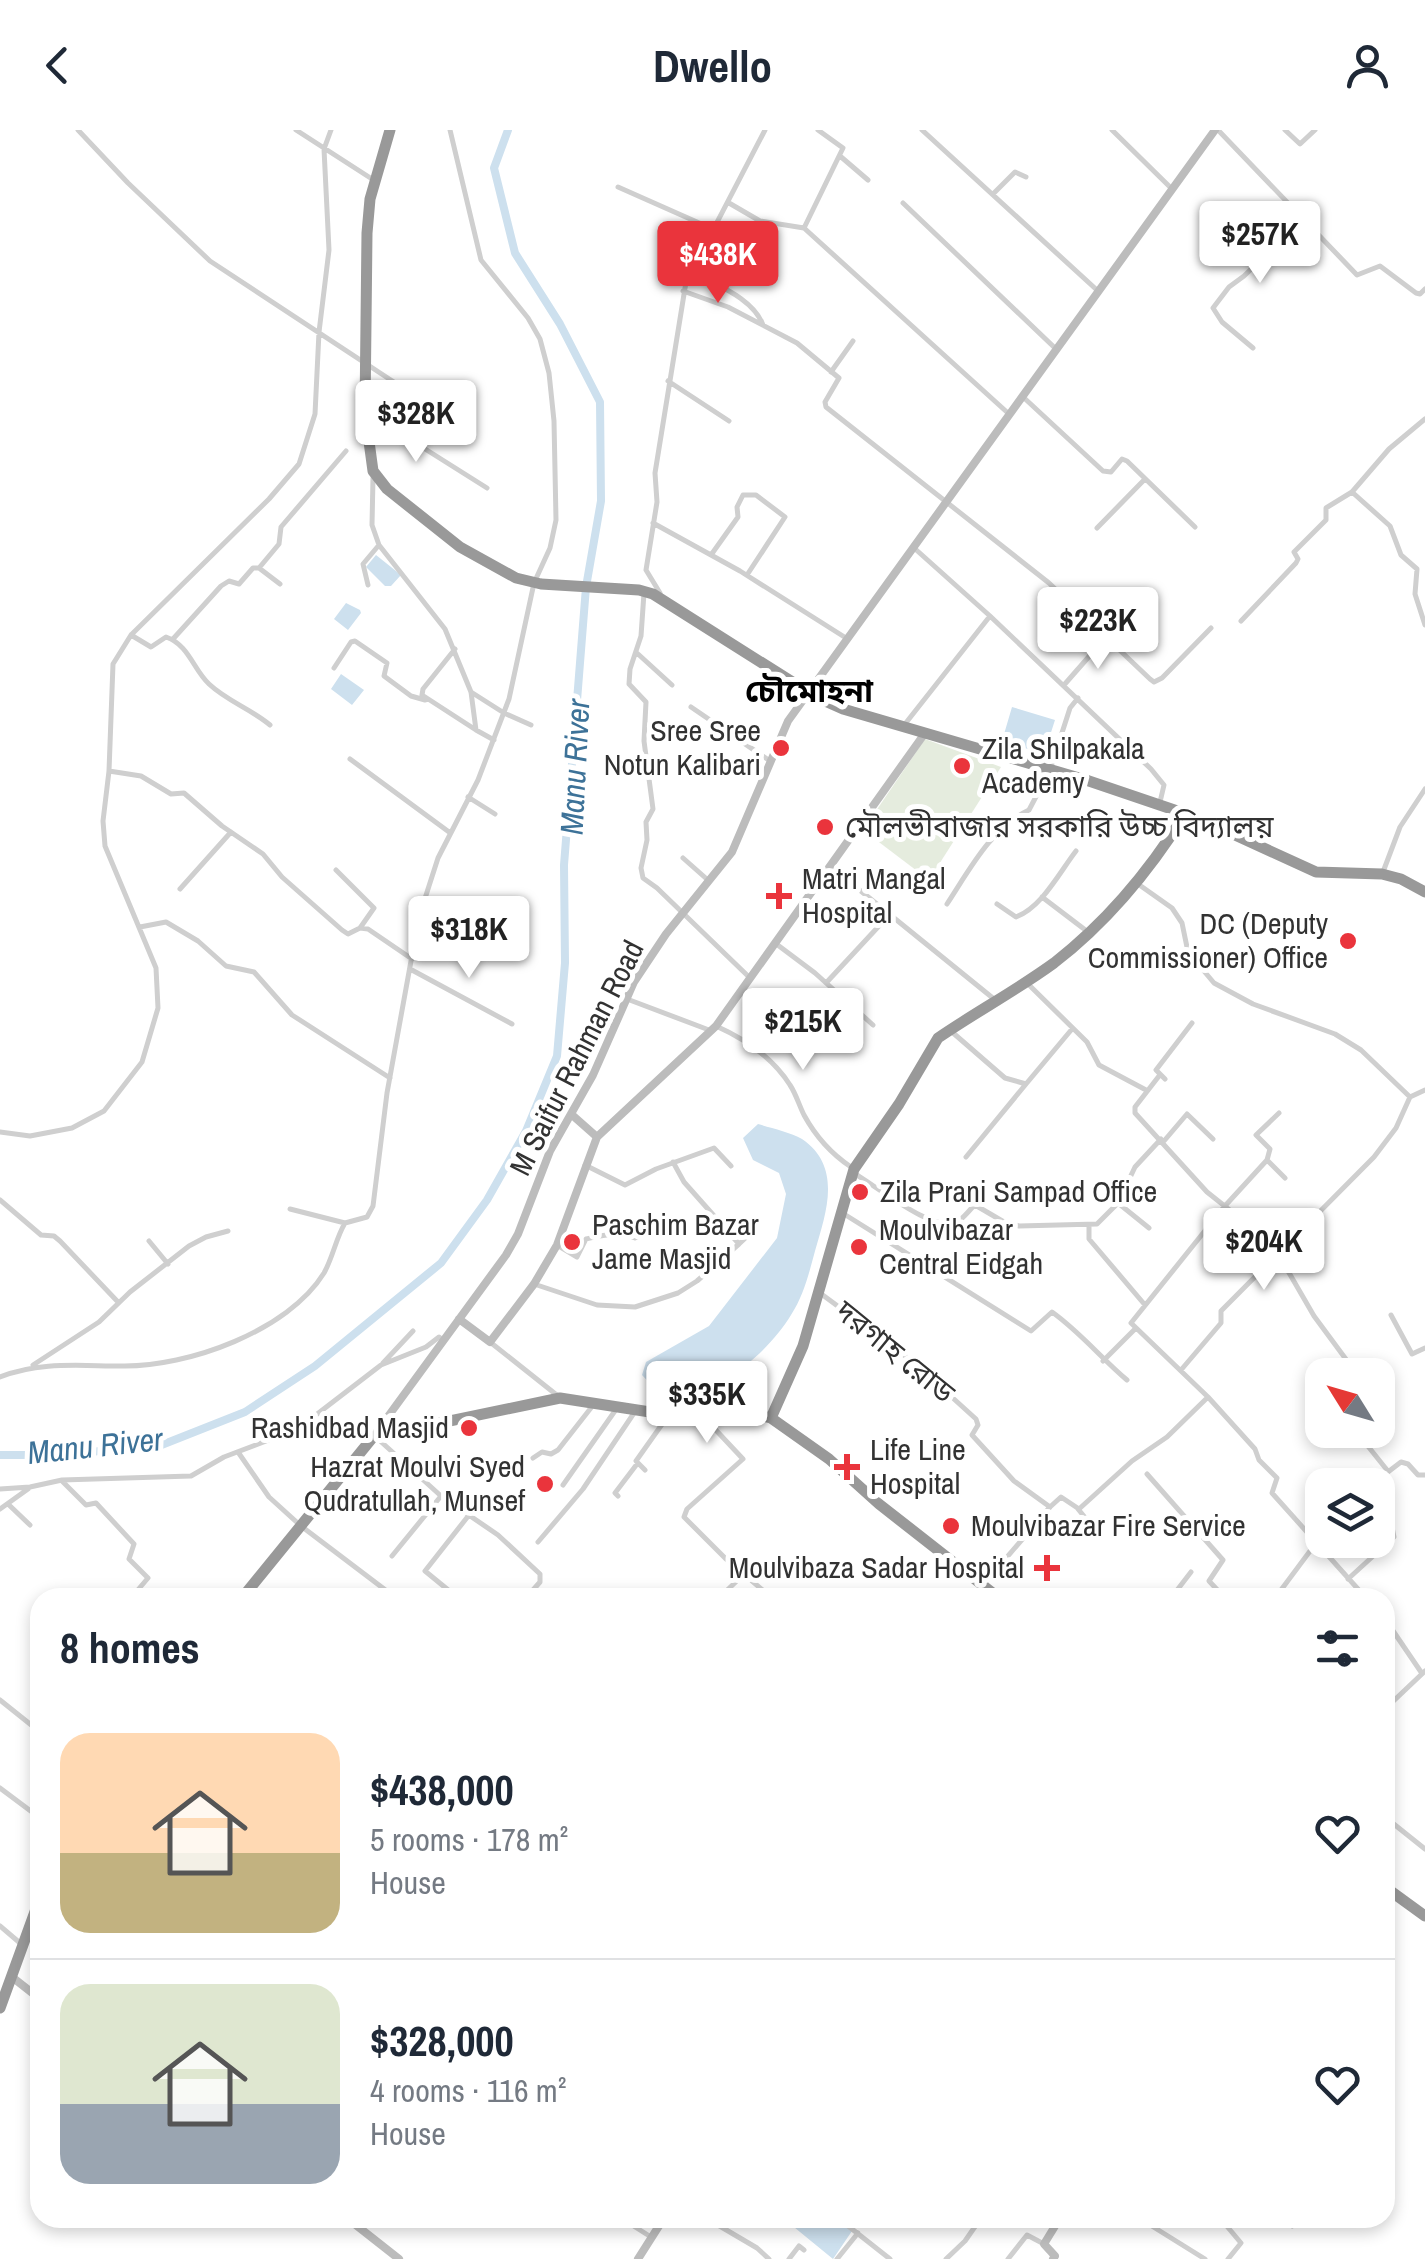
<!DOCTYPE html>
<html lang="en">
<head>
<meta charset="utf-8">
<style>
	:root { --surface:#fff; --page:#f6f6f7; --text:#1f2937; --muted:#747a83; --line:#e0e1e3; --accent:#ea343c }
	body { margin:0; font-family:"Archivo Narrow","Noto Sans Bengali",sans-serif; background:var(--page); color:var(--text); height:100vh; display:flex; flex-direction:column; font-size:38px; white-space:nowrap }
	* { box-sizing:border-box; margin:0 }
	p { font-size:32px; color:var(--muted) }
	.icon { flex:none; width:55px; height:55px; fill:none; stroke:currentColor; stroke-width:2; stroke-linecap:round; stroke-linejoin:round }
	.map { position:relative; flex:1; overflow:hidden }
	.panel { position:absolute; left:30px; top:1458px; width:1365px; height:640px; display:flex; flex-direction:column; background:var(--surface); border-radius:30px; box-shadow:0 5px 15px #0003 }
	.panel>* { flex:none }
	.needle { width:65px; rotate:307deg }
	.tools { position:absolute; left:1305px; top:1228px; display:grid; gap:20px }
	.tools a { display:grid; place-items:center; width:90px; height:90px; border-radius:20px; background:var(--surface); box-shadow:0 5px 15px #0003; font-size:50px }
	.price { position:absolute; translate:-50% -85px; padding:0 22px; border-radius:10px; background:#fff; color:#222; font-size:32px; line-height:65px; filter:drop-shadow(0 2px 5px #0008) }
	.price::after { content:''; position:absolute; left:50%; top:60px; width:30px; height:22px; margin-left:-15px; background:inherit; clip-path:polygon(0 0,100% 0,50% 100%) }
	.price.active { background:var(--accent); color:#fff }
	ul { padding:0; list-style:none }
	li { display:flex; align-items:center; gap:30px; height:250px; padding:0 30px }
	li+li { border-top:2px solid var(--line) }
	li span { display:grid; place-items:center; flex:none; width:280px; height:200px; border-radius:30px; color:#555 }
	li>.icon { margin-inline-start:auto }
	span .icon { width:120px; height:120px; fill:#fffc; stroke-width:1 }
	li b { font-size:42px }
	h2 { display:flex; justify-content:space-between; align-items:center; height:120px; padding:0 30px; font-size:42px }
	header { display:flex; justify-content:space-between; align-items:center; height:130px; padding:0 30px; background:var(--surface); font-size:45px; font-weight:700 }
	.map>svg:first-child { display:block }
	.green { fill:#e5ecde }
	.water { fill:#cde0ee }
	.lines { fill:none; stroke-linecap:round; stroke-linejoin:round }
	.river { stroke:#cde0ee; stroke-width:8 }
	.street { stroke:#cfcfcf; stroke-width:5 }
	.secondary { stroke:#bcbcbc; stroke-width:8 }
	.highway { stroke:#999; stroke-width:11 }
	.poi-dot { fill:#ea343c; stroke:#fff; stroke-width:4 }
	.labels { text-anchor:middle; stroke-width:10; stroke-linejoin:round; paint-order:stroke }
	.poi-label { font-size:30px; fill:#323232; stroke:#fff; text-anchor:start }
	.street-label { font-size:30px; fill:#323232; stroke:#fff }
	.neighbourhood-label { font-size:32px; font-weight:bold; fill:#000; stroke:#fff }
	.water-label { font-size:32px; font-style:italic; fill:#3d7298; stroke:#fff }
</style>
</head>
<body>
<header><svg class="icon" aria-label="back" viewBox="0 0 24 24"><path d="M15 5l-7 7 7 7"/></svg>Dwello<svg class="icon" aria-label="person" viewBox="0 0 24 24"><circle cx="12" cy="8" r="4"/><path d="M4 21q1-7 8-7t8 7"/></svg></header>
<div class="map">
<svg width="1425" height="2129" viewBox="0 0 1425 2129">
	<rect width="100%" height="100%" fill="#fff"/>
	<path class="green" d="M925 609 1001 637 929 750 863 700Z"/>
	<path class="water" d="M376 425 401 445 391 456H385L366 437Z
		M346 473 360 480 361 483 348 500 334 489Z
		M341 544 364 560 352 575 331 559Z
		M1012 577 1055 590 1044 624 1002 611Z
		M758 994C771 998 790 1002 802 1009 843 1037 826 1083 815 1121 809 1143 804 1165 791 1185 769 1221 720 1266 675 1260 661 1258 652 1257 642 1245L646 1232 709 1196 777 1108 786 1064 779 1043 753 1030 743 1008Z
		M793 2088H834L852 2101 833 2129 789 2093Z"/>
	<g class="lines">
		<path class="river" d="M0 1325H54L159 1316 245 1282 315 1236 441 1133 487 1070 526 1001 557 926 565 833 564 735 586 457 601 371 600 272 560 194 515 123 494 38 508 0"/>
		<path class="street" d="M78 0 128 53 210 131 409 262 453 279
			M296 0 372 49
			M818 0 843 18 804 98 1009 284
			M922 0 1098 161
			M1112 0 1172 59
			M1218 0 1357 145 1380 136 1416 163 1420 164 1425 159
			M1285 0 1300 14 1315 0
			M840 26 868 50
			M618 57 715 100
			M993 64 1015 42 1026 47
			M729 73 760 91 804 98
			M903 73 1056 219
			M693 142C716 155 753 168 763 195
			M683 161 728 177 797 213 839 248 825 272 826 277 1049 453 1150 549 1154 552 1162 548 1211 498
			M1253 218 1222 192 1213 178 1229 157 1244 146 1303 89
			M831 242 853 211
			M668 251 729 291
			M1022 266 1103 341 1111 342 1122 329 1127 331 1195 397
			M368 283 487 358
			M373 348 372 395 379 415 445 499 471 562 476 600 494 610
			M1352 362 1390 396 1401 425 1417 439 1415 464 1425 495
			M653 393 740 441 846 508
			M1097 398 1145 349
			M913 417 990 486 1151 639 1164 655 1160 672
			M711 425 738 387 737 377 743 365H756L785 387 747 445
			M259 438 279 414 281 397 346 321
			M368 455 363 434 379 415
			M644 463 641 506 630 539 629 554 646 572 644 611 653 679 646 692 647 710 641 738 643 748 657 758 750 848
			M660 463 646 440 657 372 655 343 686 152 765 0
			M1241 491 1296 433 1298 429 1294 422 1326 390V378L1352 362 1389 319 1425 289
			M131 505 151 517 166 507C189 515 193 539 209 554 227 571 251 579 270 595
			M173 509 221 456 229 451 239 454 253 438H259L280 454
			M455 519 423 559 422 565 476 600
			M638 524 672 555
			M334 538 351 512 355 511 387 533 384 546 411 566 425 570
			M1064 555 1107 506
			M471 562 504 583 531 595
			M691 577 770 631
			M905 594 990 486
			M350 629 449 702
			M109 641 141 646 171 664 184 663 222 696 263 724 282 747 342 800 348 804 360 798 368 799 412 829
			M468 667 495 684
			M683 728 709 751
			M830 736 994 869
			M336 740 374 778 360 798
			M1383 742 1400 697 1425 659
			M1138 754 1172 778 1182 793 1188 822 1214 853 1253 874 1335 904 1361 920 1410 967 1425 960
			M180 759 231 702
			M1042 767 1088 802
			M947 774C970 739 991 698 1029 680L1050 640 1070 578 1078 568
			M997 774 1016 787C1042 777 1059 743 1076 721
			M140 797 166 792 198 811 226 836 254 842 292 885 390 948
			M775 813 815 843 873 895
			M410 839 512 894
			M826 853 891 783
			M1027 853 1087 912 1099 935 1146 960
			M627 869 709 900
			M716 896C745 909 773 928 790 955 796 964 799 975 804 985 816 1007 830 1023 851 1037
			M952 902 1005 948 1026 954 1072 899
			M1159 946 1135 977V983L1207 1062 1280 1120
			M1165 949 1156 940 1192 893
			M1279 983 1256 1005 1270 1019 1267 1030 1224 1077 1131 1193 1208 1267 1255 1319 1259 1330 1277 1348 1272 1363 1366 1468
			M0 1002 30 1006 72 998 104 981 142 932 158 878 156 838 105 716 103 691 109 641 113 534 131 505 269 369 299 334 315 284 319 202 329 120 324 19 331 0
			M1164 1011 1187 984 1213 1009
			M966 1027 1026 954
			M1267 1030 1285 1048
			M585 1035 625 1055 656 1039 714 1018 731 1036
			M855 1044C875 1055 936 1105 957 1092 964 1088 969 1080 975 1075L1004 1092 1019 1096 1097 1094 1118 1073 1135 1037 1161 1009
			M0 1070 41 1105 54 1106 60 1111 118 1172
			M1118 1073 1149 1098
			M290 1079 345 1093
			M844 1084 1031 1201 1052 1182C1080 1202 1101 1228 1127 1250
			M1089 1095V1109L1145 1175
			M149 1111 168 1134
			M739 1114 756 1098
			M557 1115 577 1127 586 1109C604 1105 618 1101 635 1108L672 1093
			M1272 1129 1288 1141 1314 1186 1348 1232 1345 1245
			M534 1154 597 1175 635 1177 678 1163 697 1151 739 1114 684 1052 673 1032
			M820 1163 912 1231 976 1289 978 1295 972 1305 1014 1351 1050 1377 983 1455
			M1391 1185 1412 1224 1425 1218
			M490 1212 558 1266
			M1103 1231 1135 1199
			M383 1233 413 1201
			M33 1235 99 1192 130 1162 189 1116 206 1107 228 1101
			M1181 1240 1221 1193V1181L1374 1027 1396 998 1410 967
			M0 1247C40 1231 80 1236 122 1236 188 1237 288 1201 324 1143 333 1127 336 1108 345 1093L367 1087 373 1076 387 963 419 787 438 728 478 650 509 569 534 453 550 418 556 390 554 291 549 243 540 209 528 188 481 130 450 0
			M703 1281 713 1297 743 1329 687 1379 684 1387 725 1428 772 1468
			M1355 1300 1387 1340
			M378 1309 441 1366 498 1405 540 1444V1452L526 1468
			M238 1322 269 1367 301 1396 396 1468
			M533 1328 542 1322 551 1324 558 1320 594 1274
			M645 1340 636 1331 670 1283
			M1147 1344 1223 1430 1209 1451 1225 1468
			M62 1351 86 1375 96 1373 134 1414 129 1429 148 1448 131 1468
			M563 1355 617 1278
			M1371 1355 1401 1332 1408 1334 1418 1345H1425
			M0 1359 30 1357 62 1350 191 1346 224 1327 274 1308 312 1288 381 1235 426 1217 439 1207 444 1211
			M618 1366 615 1363 637 1334
			M8 1374 30 1395
			M1050 1377 1061 1367 1079 1379 1132 1331 1167 1307 1207 1268
			M0 1379 28 1359
			M1078 1379 1097 1402
			M538 1412 583 1359 634 1283
			M392 1426 441 1366
			M1348 1449 1394 1407 1392 1397
			M458 1468 425 1441 469 1385
			M719 1468 744 1444
			M1171 1468 1191 1442
			M1275 1468 1322 1405
			M1385 1489 1421 1542
			M0 1570 40 1602
			M1385 1579 1425 1541
			M0 1658 40 1688
			M1385 1687 1425 1719
			M0 1796 20 1813
			M621 2088 651 2107
			M706 2088 757 2118 769 2129
			M838 2088 890 2129
			M1139 2088 1205 2129
			M1220 2088 1241 2113 1228 2129
			M1283 2088 1292 2096
			M789 2129 799 2116 804 2120
			M837 2129 858 2103
			M946 2129 965 2111 981 2088
			M1008 2129 1027 2105 1044 2114"/>
		<path class="secondary" d="M571 984 597 1007
			M459 1189 490 1212 534 1154 557 1115 597 1007 716 896 925 603
			M373 1307 506 1125 518 1104 550 1021 593 945 634 852 666 804 732 722 788 591 1215 0
			M12 1847 40 1869
			M347 2088 399 2129
			M638 2129 664 2088
			M1053 2129 1055 2126 1044 2114 1060 2088"/>
		<path class="highway" d="M390 0 370 69 367 103 365 282 373 341 387 359 460 417 516 448 541 454 639 460 653 464 816 567 843 579 1086 650 1198 688 1316 742 1382 744 1401 749 1425 762
			M771 1288 803 1216 854 1039 899 974 938 908C976 882 1017 860 1054 833 1107 792 1150 740 1185 684
			M242 1468 373 1307 560 1268 650 1282 729 1278 771 1288 829 1329 879 1374 999 1468
			M1385 1757 1425 1786
			M0 1878 40 1768"/>
	</g>
	<g class="poi-dot">
		<circle cx="781" cy="618" r="10"/>
		<circle cx="962" cy="636" r="10"/>
		<circle cx="825" cy="697" r="10"/>
		<path d="M774 751h10v10h10v10h-10v10h-10v-10h-10v-10h10z"/>
		<circle cx="1348" cy="811" r="10"/>
		<circle cx="860" cy="1062" r="10"/>
		<circle cx="572" cy="1112" r="10"/>
		<circle cx="859" cy="1117" r="10"/>
		<circle cx="469" cy="1298" r="10"/>
		<path d="M842 1322h10v10h10v10h-10v10h-10v-10h-10v-10h10z"/>
		<circle cx="545" cy="1354" r="10"/>
		<circle cx="951" cy="1396" r="10"/>
		<path d="M1042 1423h10v10h10v10h-10v10h-10v-10h-10v-10h10z"/>
	</g>
	<g class="labels">
		<g class="poi-label">
			<text x="761" y="611" text-anchor="end">Sree Sree<tspan x="761" dy="34">Notun Kalibari</tspan></text>
			<text x="982" y="629">Zila Shilpakala<tspan x="982" dy="34">Academy</tspan></text>
			<text x="845" y="707">মৌলভীবাজার সরকারি উচ্চ বিদ্যালয়</text>
			<text x="802" y="759">Matri Mangal<tspan x="802" dy="34">Hospital</tspan></text>
			<text x="1328" y="804" text-anchor="end">DC (Deputy<tspan x="1328" dy="34">Commissioner) Office</tspan></text>
			<text x="880" y="1072">Zila Prani Sampad Office</text>
			<text x="592" y="1105">Paschim Bazar<tspan x="592" dy="34">Jame Masjid</tspan></text>
			<text x="879" y="1110">Moulvibazar<tspan x="879" dy="34">Central Eidgah</tspan></text>
			<text x="449" y="1308" text-anchor="end">Rashidbad Masjid</text>
			<text x="870" y="1330">Life Line<tspan x="870" dy="34">Hospital</tspan></text>
			<text x="525" y="1347" text-anchor="end">Hazrat Moulvi Syed<tspan x="525" dy="34">Qudratullah, Munsef</tspan></text>
			<text x="971" y="1406">Moulvibazar Fire Service</text>
			<text x="1024" y="1448" text-anchor="end">Moulvibaza Sadar Hospital</text>
		</g>
		<g class="street-label">
			<text transform="translate(577 928) rotate(-63)" y="10">M Saifur Rahman Road</text>
			<text transform="translate(895 1222) rotate(39)" y="10">দরগাহ রোড</text>
		</g>
		<g class="neighbourhood-label">
			<text x="809" y="572">চৌমোহনা</text>
		</g>
		<g class="water-label">
			<text transform="translate(575 637) rotate(-87)" y="11">Manu River</text>
			<text transform="translate(95 1316) rotate(-6)" y="11">Manu River</text>
		</g>
	</g>
</svg>
<div class="tools">
<a><svg class="needle" viewBox="-14 -14 28 28"><path d="M0-13l5 13h-10z" fill="#e53935"/><path d="M0 13l5-13h-10z" fill="#747a83"/></svg></a>
<a><svg class="icon" aria-label="layers" viewBox="0 0 24 24"><path d="M12 4l9 5-9 5-9-5zM3 14l9 5 9-5"/></svg></a>
</div>
<b class="price" style="left:1260px;top:156px">$257K</b>
<b class="price active" style="left:718px;top:176px">$438K</b>
<b class="price" style="left:416px;top:335px">$328K</b>
<b class="price" style="left:1098px;top:542px">$223K</b>
<b class="price" style="left:469px;top:851px">$318K</b>
<b class="price" style="left:803px;top:943px">$215K</b>
<b class="price" style="left:1264px;top:1163px">$204K</b>
<b class="price" style="left:707px;top:1316px">$335K</b>
<section class="panel">
<h2>8 homes<svg class="icon" aria-label="filters" viewBox="0 0 24 24"><path d="M4 7h16M4 17h16"/><circle cx="9" cy="7" r="2"/><circle cx="15" cy="17" r="2"/></svg></h2>
<ul>
<li><span style="background:linear-gradient(#ffd9b3 60%,#c2b280 0)"><svg class="icon" aria-label="home" viewBox="0 0 24 24"><path d="M3 11l9-7 9 7M6 9v11h12V9"/></svg></span><div><b>$438,000</b><p>5 rooms · 178 m²</p><p>House</p></div><svg class="icon" aria-label="heart" viewBox="0 0 24 24"><path d="M12 20l-8-8c-3-5 5-10 8-4 3-6 11-1 8 4z"/></svg></li>
<li><span style="background:linear-gradient(#dfe7d0 60%,#9aa5b1 0)"><svg class="icon" aria-label="home" viewBox="0 0 24 24"><path d="M3 11l9-7 9 7M6 9v11h12V9"/></svg></span><div><b>$328,000</b><p>4 rooms · 116 m²</p><p>House</p></div><svg class="icon" aria-label="heart" viewBox="0 0 24 24"><path d="M12 20l-8-8c-3-5 5-10 8-4 3-6 11-1 8 4z"/></svg></li>
</ul>
</section>
</div>
</body>
</html>
